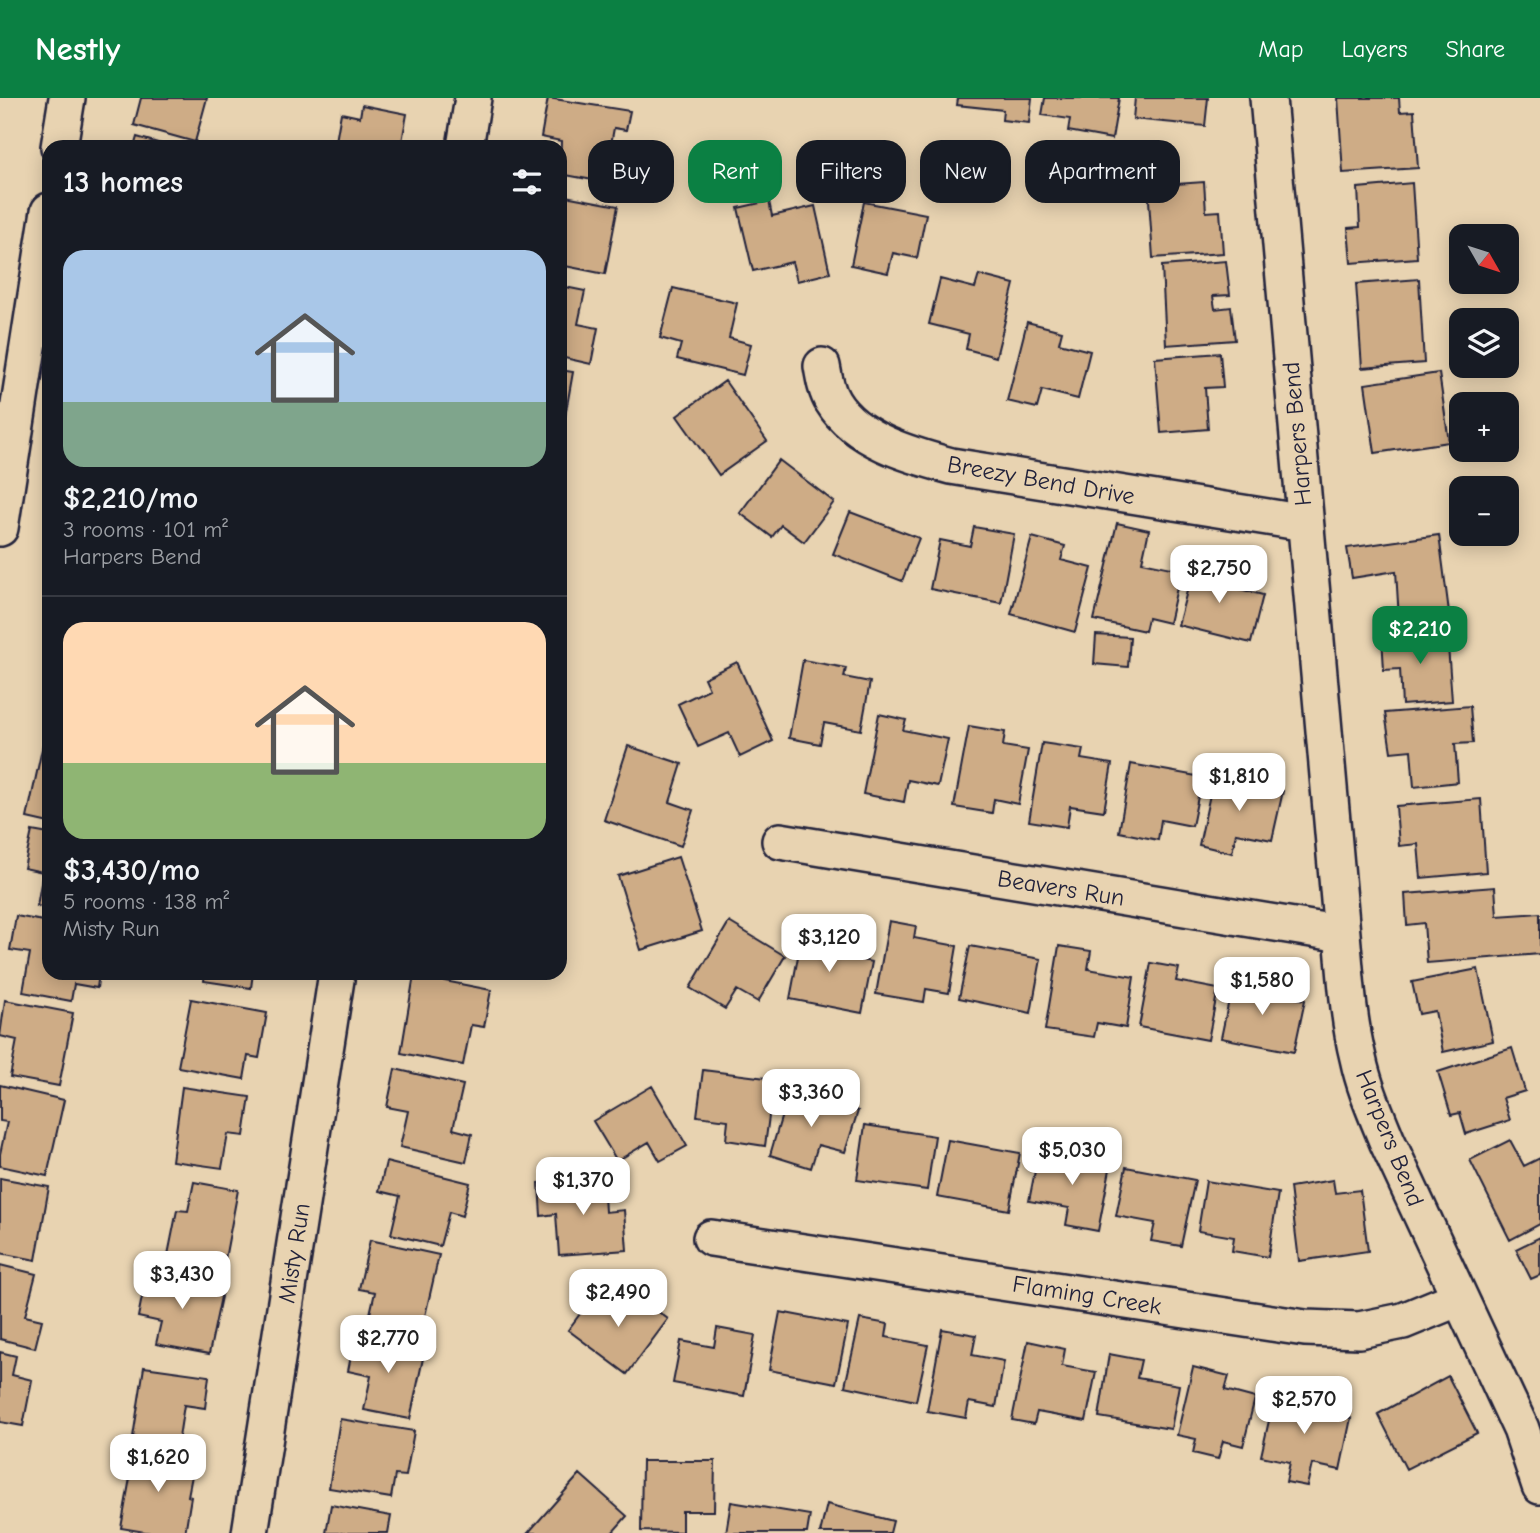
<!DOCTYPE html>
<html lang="en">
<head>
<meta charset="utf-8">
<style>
	:root { --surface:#171b24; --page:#242831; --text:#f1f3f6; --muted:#9ea1a6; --line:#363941; --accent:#0b8043 }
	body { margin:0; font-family:"Comic Neue",sans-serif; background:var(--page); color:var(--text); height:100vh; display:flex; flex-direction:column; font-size:26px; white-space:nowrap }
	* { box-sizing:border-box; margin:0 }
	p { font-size:23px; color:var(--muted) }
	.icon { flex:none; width:38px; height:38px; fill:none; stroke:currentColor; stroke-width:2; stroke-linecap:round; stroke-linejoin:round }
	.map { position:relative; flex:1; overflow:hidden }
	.sheet { position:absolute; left:42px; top:42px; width:525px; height:840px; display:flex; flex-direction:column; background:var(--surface); border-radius:21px; box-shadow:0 4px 18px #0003 }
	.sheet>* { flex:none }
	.banner { position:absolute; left:588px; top:42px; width:665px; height:63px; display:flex; gap:14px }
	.needle { width:46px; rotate:129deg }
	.buttons { position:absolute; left:1449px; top:126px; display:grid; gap:14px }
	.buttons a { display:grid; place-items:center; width:70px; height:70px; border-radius:14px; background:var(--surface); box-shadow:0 4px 18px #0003; font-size:35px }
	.price { position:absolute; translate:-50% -60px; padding:0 16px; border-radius:14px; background:#fff; color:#222; font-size:23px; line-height:46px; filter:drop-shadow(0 2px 4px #0008) }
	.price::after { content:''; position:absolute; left:50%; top:42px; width:21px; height:16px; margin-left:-10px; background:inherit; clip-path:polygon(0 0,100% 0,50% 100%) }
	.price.selected { background:var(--accent); color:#fff }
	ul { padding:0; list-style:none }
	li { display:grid; align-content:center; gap:14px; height:371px; padding:0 21px }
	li+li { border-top:2px solid var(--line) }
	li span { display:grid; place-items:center; height:217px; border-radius:21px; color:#555 }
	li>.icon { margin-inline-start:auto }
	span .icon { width:126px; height:126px; fill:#fffc; stroke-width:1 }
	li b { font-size:30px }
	h2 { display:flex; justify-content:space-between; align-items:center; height:84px; padding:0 21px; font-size:30px }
	.tag { padding:0 24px; border-radius:21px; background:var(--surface); box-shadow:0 4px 18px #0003; font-size:24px; line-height:63px }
	.tag.selected { background:var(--accent); color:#fff }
	header { display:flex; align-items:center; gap:42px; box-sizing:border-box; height:98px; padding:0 35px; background:var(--accent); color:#fff }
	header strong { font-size:33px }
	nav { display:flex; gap:38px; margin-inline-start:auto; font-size:24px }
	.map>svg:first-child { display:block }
	.building { fill:#ceac86; stroke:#22223b; stroke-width:2 }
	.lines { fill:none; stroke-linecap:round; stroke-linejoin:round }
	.minor-casing { stroke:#22223b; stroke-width:40 }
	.minor { stroke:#e8d3b1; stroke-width:35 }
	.labels { text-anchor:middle; stroke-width:5; stroke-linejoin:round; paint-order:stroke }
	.street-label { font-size:24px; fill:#22223b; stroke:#e8d3b1 }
</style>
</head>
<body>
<header>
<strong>Nestly</strong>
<nav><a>Map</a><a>Layers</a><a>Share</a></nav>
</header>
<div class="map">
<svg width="1540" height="1435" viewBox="0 0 1540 1435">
	<rect width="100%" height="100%" fill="#e8d3b1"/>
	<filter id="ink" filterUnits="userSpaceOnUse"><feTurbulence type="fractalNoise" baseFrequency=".0143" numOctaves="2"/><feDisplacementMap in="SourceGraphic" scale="14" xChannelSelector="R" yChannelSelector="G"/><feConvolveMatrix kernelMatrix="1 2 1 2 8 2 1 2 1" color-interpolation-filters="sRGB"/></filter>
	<g filter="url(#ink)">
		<path class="building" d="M141 0H207L195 44 134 27Z
			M548 0 630 13 626 32 614 30 604 84 560 76 561 43 541 39Z
			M958 0H1032L1029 25 1002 22 1003 12 957 7Z
			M1045 0H1119L1112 41 1068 33 1070 21 1042 17Z
			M1135 0H1208L1205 28 1133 21Z
			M1338 0H1399L1400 14 1414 13 1418 70 1343 75Z
			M362 7 407 16 401 49H335L341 15 360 19Z
			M137 39 172 49H134Z
			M1204 84 1206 114 1220 113 1223 155 1153 160 1148 88Z
			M1412 85 1417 160 1351 165 1348 130 1360 129 1358 90Z
			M560 97 618 108 605 176 560 167Z
			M769 103 772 118 815 108 830 175 797 183 792 164 753 173 738 110Z
			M864 104 926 116 917 160 893 155 888 175 851 167Z
			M1226 163 1230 197 1213 198 1215 211 1231 209 1235 242 1166 247 1162 168Z
			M979 177 1014 186 996 259 966 251 969 236 929 226 940 181 975 190Z
			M1419 181 1424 265 1362 270 1356 186Z
			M560 188 585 193 578 226 598 230 591 266 560 259Z
			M673 190 737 205 729 240 751 246 743 277 677 261 681 246 660 240Z
			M1027 224 1062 233 1059 245 1090 253 1078 301 1042 292 1037 310 1007 303Z
			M1220 255 1223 289 1205 290 1208 331 1161 335 1155 260Z
			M560 272 573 274 560 347Z
			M1439 275 1449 344 1375 355 1365 286Z
			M725 283 767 343 719 377 677 318Z
			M779 362 834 404 804 444 781 427 772 439 740 415Z
			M850 414 919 440 902 483 833 456Z
			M1117 425 1149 432 1142 464 1181 472 1169 525 1148 520 1145 533 1094 522Z
			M974 429 1014 436 1001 505 930 491 940 442 970 448Z
			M1439 437 1449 514 1399 521 1396 473 1352 480 1347 450Z
			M1032 439 1065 448 1061 462 1092 470 1075 534 1011 516Z
			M1195 463 1232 472 1228 488 1263 497 1251 545 1178 527Z
			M1447 534 1452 603 1402 607 1400 571 1384 572 1382 538Z
			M1096 537 1130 539 1128 569 1094 566Z
			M803 562 846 570 844 579 870 584 861 632 824 625 820 646 789 640Z
			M737 564 773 643 740 659 729 635 698 649 678 606 709 591 704 580Z
			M1470 608 1473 645 1455 646 1458 684 1414 689 1411 652 1391 654 1385 615Z
			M879 616 906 622 903 632 948 641 938 688 908 682 904 704 863 696Z
			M969 628 1005 634 1003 648 1028 652 1018 706 994 701 992 715 954 709Z
			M45 637H49V725L27 720Z
			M1042 645 1083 651 1081 661 1112 666 1104 713 1070 708 1067 729 1029 723Z
			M628 648 682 666 670 704 693 712 681 748 604 722Z
			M1131 666 1202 679 1192 728 1161 722 1158 742 1119 734Z
			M1214 678 1283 693 1272 742 1236 735 1232 755 1199 747Z
			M1481 701 1486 774 1421 780 1418 746 1399 748 1396 708Z
			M32 733 49 736V810L37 808 43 774 24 770Z
			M678 759 702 833 641 852 618 778Z
			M1495 789 1497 818 1540 815V856L1427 865 1424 825 1407 827 1405 796Z
			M16 818 49 824V875H99L97 890 74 886 71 903 23 894 30 855 10 852Z
			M889 823 916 828 914 840 957 848 949 895 926 891 924 904 876 896Z
			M729 824 785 858 758 904 737 892 725 911 690 890Z
			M803 832 842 839 839 858 872 864 862 915 790 901Z
			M970 848 1041 861 1031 915 959 900Z
			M1059 848 1091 853 1088 871 1134 879 1126 930 1097 925 1094 939 1045 932Z
			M1151 865 1179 870 1176 883 1218 891 1208 942 1139 929Z
			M1478 871 1493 943 1443 954 1435 913 1419 916 1412 884Z
			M205 875H253L251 890 204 883Z
			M414 877 491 892 484 929 471 927 463 967 401 955Z
			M1234 878 1260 883 1258 893 1305 902 1294 954 1221 940Z
			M191 901 267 915 259 960 248 958 244 981 178 969Z
			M5 902 73 915 59 988 10 979 17 942 0 938Z
			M1512 950 1525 993 1503 1000 1510 1022 1466 1036 1460 1015 1451 1017 1438 974Z
			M395 971 463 987 453 1031 472 1036 466 1064 400 1049 408 1013 387 1009Z
			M703 972 774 981 765 1048 726 1042 728 1022 697 1018Z
			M0 987 64 1002 47 1078 0 1068V1056L7 1024 0 1023Z
			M652 988 687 1048 660 1063 649 1044 617 1063 593 1023Z
			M182 989 250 999 244 1038 228 1036 222 1070 172 1063Z
			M789 993 858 1013 845 1054 818 1047 811 1070 770 1057Z
			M865 1027 935 1038 927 1092 857 1082Z
			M948 1042 1020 1055 1009 1112 937 1099Z
			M1510 1042 1524 1068 1540 1060V1126L1510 1142 1470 1062Z
			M1039 1053 1111 1066 1098 1133 1066 1127 1069 1110 1029 1103Z
			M386 1064 470 1085 462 1118 449 1114 440 1148 391 1136 400 1098 379 1093Z
			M1126 1069 1195 1082 1181 1148 1151 1143 1155 1125 1116 1118Z
			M0 1080 49 1089 36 1162 0 1155Z
			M603 1080 605 1114 624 1112 627 1152 559 1157 556 1116 541 1118 539 1085Z
			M1333 1082 1335 1095 1360 1092 1368 1153 1299 1163 1290 1089Z
			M1206 1083 1278 1095 1268 1159 1232 1153 1234 1139 1198 1133Z
			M194 1084 238 1092 222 1177 166 1167 177 1112 188 1113Z
			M1540 1139V1177L1531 1181 1516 1151Z
			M370 1142 439 1157 423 1227 370 1216 375 1194 359 1191Z
			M0 1167 36 1176 25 1218 42 1222 35 1250 0 1241Z
			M147 1174 223 1189 209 1256 156 1246 161 1224 138 1219Z
			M597 1193 622 1212 634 1196 668 1221 627 1276 568 1232Z
			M780 1214 848 1227 836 1285 769 1272Z
			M860 1221 888 1226 886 1239 928 1247 916 1303 845 1288Z
			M717 1230 755 1237 744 1298 673 1285 681 1243 714 1249Z
			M942 1231 976 1237 972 1257 1004 1263 996 1309 969 1304 966 1320 927 1313Z
			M355 1238 425 1251 410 1321 364 1312 371 1278 348 1273Z
			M1028 1243 1065 1251 1062 1268 1096 1274 1086 1323 1037 1314 1034 1326 1012 1322Z
			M0 1254 16 1258 12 1277 32 1282 23 1328 0 1324Z
			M1109 1256 1141 1262 1137 1280 1179 1287 1171 1331 1099 1319Z
			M144 1269 209 1278 205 1310 184 1307 178 1346 133 1339Z
			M1193 1269 1229 1278 1225 1292 1255 1300 1243 1348 1223 1343 1218 1361 1193 1355 1196 1341 1177 1337Z
			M1448 1278 1477 1335 1406 1371 1378 1316Z
			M1277 1287 1308 1293 1304 1311 1351 1320 1340 1372 1312 1366 1307 1388 1286 1384 1290 1364 1261 1358Z
			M340 1321 414 1333 406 1378 395 1377 391 1400 329 1390Z
			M135 1352 195 1362 188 1398 191 1399 185 1435H151L121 1430Z
			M642 1363H715L714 1413H682V1434L641 1433Z
			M580 1376 627 1418 612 1435H528Z
			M731 1404 810 1417 807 1435H726Z
			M827 1406 893 1423 890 1435H820Z
			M331 1407 391 1418 388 1435H326Z"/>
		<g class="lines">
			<defs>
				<path id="minor" d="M1268 0 1342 836C1346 878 1348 920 1358 960 1364 989 1376 1016 1387 1043L1521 1331 1540 1388
					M59 49 67 0
					M465 49 473 0
					M822 268C824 280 826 293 833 304 856 342 910 357 951 368L1305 425
					M0 430 49 113
					M780 743 1342 836
					M711 1140 1305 1230 1359 1232 1403 1223 1459 1200
					M250 1435 337 875"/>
			</defs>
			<use href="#minor" class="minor-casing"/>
			<use href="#minor" class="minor"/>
		</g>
	</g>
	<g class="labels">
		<g class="street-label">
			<text transform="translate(1297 336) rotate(-95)" y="8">Harpers Bend</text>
			<text transform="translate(1041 382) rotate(10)" y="8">Breezy Bend Drive</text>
			<text transform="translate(1061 790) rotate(9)" y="8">Beavers Run</text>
			<text transform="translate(1390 1040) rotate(68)" y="8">Harpers Bend</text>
			<text transform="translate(294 1155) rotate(-81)" y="8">Misty Run</text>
			<text transform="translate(1087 1197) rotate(9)" y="8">Flaming Creek</text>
		</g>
	</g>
</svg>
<div class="buttons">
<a><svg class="needle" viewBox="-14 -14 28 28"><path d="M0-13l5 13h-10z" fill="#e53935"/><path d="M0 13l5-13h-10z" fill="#9ea1a6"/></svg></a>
<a><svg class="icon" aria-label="layers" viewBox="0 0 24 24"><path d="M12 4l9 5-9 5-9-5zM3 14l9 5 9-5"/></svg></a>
<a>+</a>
<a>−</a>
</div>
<b class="price" style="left:1219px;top:507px">$2,750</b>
<b class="price selected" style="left:1420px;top:568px">$2,210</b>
<b class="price" style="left:1239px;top:715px">$1,810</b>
<b class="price" style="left:829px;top:876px">$3,120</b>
<b class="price" style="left:1262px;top:919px">$1,580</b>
<b class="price" style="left:811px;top:1031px">$3,360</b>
<b class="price" style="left:1072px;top:1089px">$5,030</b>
<b class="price" style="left:583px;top:1119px">$1,370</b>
<b class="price" style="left:182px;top:1213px">$3,430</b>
<b class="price" style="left:618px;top:1231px">$2,490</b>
<b class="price" style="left:388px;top:1277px">$2,770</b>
<b class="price" style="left:1304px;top:1338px">$2,570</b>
<b class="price" style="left:158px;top:1396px">$1,620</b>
<div class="banner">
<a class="tag">Buy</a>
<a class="tag selected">Rent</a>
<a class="tag">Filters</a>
<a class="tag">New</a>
<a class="tag">Apartment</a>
</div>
<section class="sheet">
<h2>13 homes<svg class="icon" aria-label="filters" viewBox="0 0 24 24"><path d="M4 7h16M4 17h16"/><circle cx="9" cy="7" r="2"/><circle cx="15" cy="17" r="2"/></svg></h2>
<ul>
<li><span style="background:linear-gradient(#a9c7e8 70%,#7fa58c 0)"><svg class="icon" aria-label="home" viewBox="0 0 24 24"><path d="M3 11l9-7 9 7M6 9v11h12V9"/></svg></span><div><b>$2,210/mo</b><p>3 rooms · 101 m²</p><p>Harpers Bend</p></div></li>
<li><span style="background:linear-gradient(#ffd9b3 65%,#8fb573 0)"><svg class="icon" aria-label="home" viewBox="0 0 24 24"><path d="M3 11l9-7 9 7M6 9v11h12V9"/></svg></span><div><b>$3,430/mo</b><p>5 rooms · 138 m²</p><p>Misty Run</p></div></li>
</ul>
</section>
</div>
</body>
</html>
